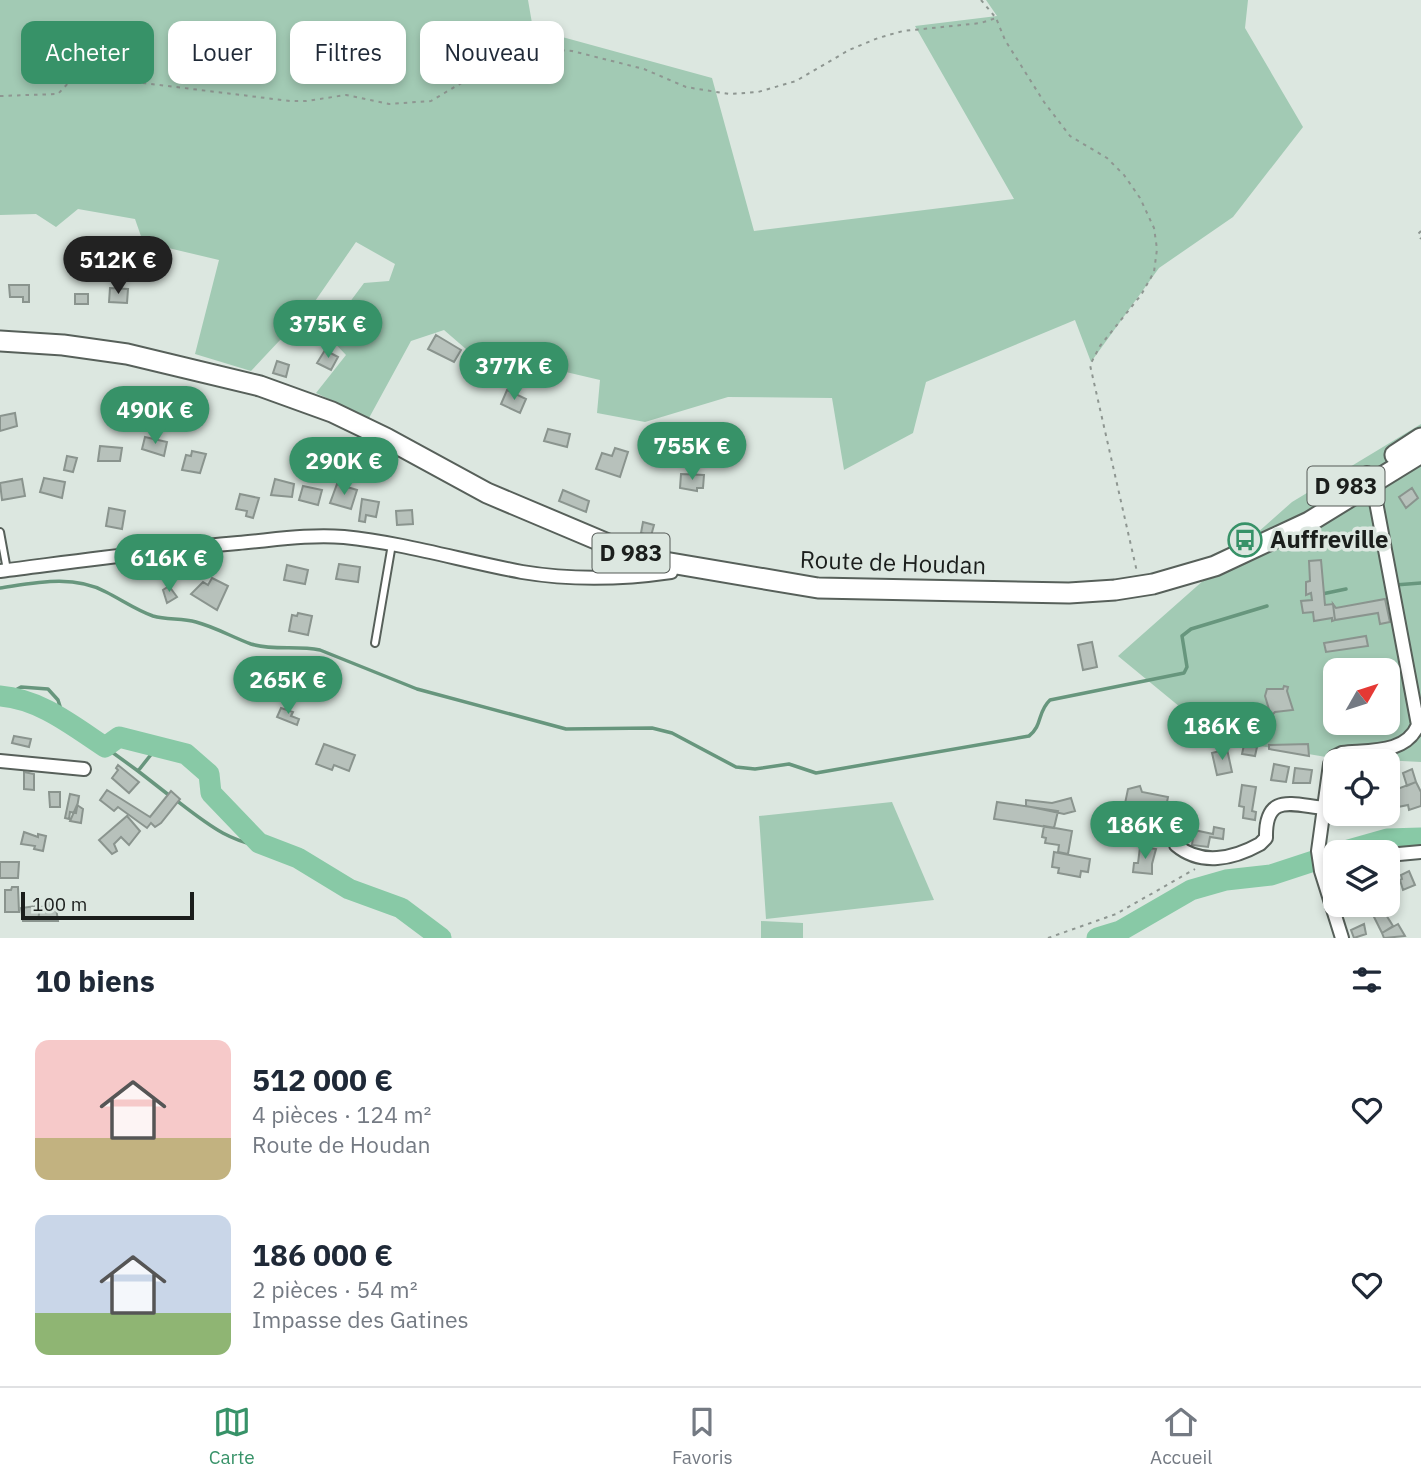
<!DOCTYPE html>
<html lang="fr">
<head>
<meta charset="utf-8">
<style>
	:root { --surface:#fff; --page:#f2f2f3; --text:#1f2937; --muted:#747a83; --line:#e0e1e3; --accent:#379268 }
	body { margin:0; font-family:"IBM Plex Sans",sans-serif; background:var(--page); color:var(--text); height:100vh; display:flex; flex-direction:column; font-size:26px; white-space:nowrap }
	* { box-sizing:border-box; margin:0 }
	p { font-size:23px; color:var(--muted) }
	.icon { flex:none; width:38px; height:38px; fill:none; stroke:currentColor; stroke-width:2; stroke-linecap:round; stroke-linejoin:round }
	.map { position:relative; height:938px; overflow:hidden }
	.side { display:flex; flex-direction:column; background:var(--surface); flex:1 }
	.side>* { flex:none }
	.guide { position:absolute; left:21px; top:21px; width:700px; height:63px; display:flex; gap:14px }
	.needle { width:46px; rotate:51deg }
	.fabs { position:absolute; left:1323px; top:658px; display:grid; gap:14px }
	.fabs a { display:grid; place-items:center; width:77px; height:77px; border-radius:14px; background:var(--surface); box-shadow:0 4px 10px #0003; font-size:35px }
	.scale { position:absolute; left:21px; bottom:18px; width:173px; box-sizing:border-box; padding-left:7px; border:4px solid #1b1e1c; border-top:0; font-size:19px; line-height:24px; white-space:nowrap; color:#1b1e1c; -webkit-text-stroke:5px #dce7e0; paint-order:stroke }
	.price { position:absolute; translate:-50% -60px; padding:0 16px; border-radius:24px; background:var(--accent); color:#fff; font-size:23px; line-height:46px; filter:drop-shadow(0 2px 4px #0008) }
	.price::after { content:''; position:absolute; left:50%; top:42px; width:21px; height:16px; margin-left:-10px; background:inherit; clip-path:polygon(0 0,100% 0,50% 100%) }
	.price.active { background:#222; color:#fff }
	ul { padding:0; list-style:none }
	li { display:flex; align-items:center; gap:21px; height:175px; padding:0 35px }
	li span { display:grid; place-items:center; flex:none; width:196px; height:140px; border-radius:14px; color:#555 }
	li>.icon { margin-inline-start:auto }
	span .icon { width:84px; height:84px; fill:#fffc; stroke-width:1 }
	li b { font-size:30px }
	h2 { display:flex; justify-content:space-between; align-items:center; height:84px; padding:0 35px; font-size:30px }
	.chip { padding:0 24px; border-radius:14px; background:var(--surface); box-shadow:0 4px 10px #0003; font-size:24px; line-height:63px }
	.chip.active { background:var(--accent); color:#fff }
	.menu { display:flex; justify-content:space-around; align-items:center; height:98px; border-top:2px solid var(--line); background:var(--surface); font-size:19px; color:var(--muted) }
	.menu a { display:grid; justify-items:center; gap:4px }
	.menu .active { color:var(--accent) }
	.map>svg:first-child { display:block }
	.green { fill:#a2cab4; fill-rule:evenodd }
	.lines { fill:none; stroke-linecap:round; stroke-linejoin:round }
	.stream { stroke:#67967d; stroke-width:3.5 }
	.river { stroke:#88c9a6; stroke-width:21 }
	.building { fill:#b7c1bb; stroke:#8a948e; stroke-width:2 }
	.lane-casing { stroke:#57605a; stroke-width:10 }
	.street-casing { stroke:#57605a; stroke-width:16 }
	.primary-casing { stroke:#57605a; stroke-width:23 }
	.path { stroke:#8e9691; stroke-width:2; stroke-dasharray:3.5 5; stroke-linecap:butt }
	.lane { stroke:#fff; stroke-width:6 }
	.street { stroke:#fff; stroke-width:12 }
	.primary { stroke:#fff; stroke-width:19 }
	.labels { text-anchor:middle; stroke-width:7; stroke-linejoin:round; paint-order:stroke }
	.shield { fill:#dce7e0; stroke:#555a57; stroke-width:2 }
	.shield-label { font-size:23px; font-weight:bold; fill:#1b1e1c }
	.poi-label { font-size:24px; font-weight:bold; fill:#1b1e1c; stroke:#dce7e0; text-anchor:start }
	.street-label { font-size:24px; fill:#1b1e1c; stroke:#dce7e0 }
</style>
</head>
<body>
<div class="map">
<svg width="1421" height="938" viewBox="0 0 1421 938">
	<rect width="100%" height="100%" fill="#dce7e0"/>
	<path class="green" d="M0 0H528L533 29 712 78 754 231 1014 199 915 26 997 16 986 0H1248L1245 28 1303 127 1233 217 1159 268 1091 362 1075 320 926 382 913 433 844 470 832 398 728 397 645 422 597 413 600 380 519 361 489 369 444 330 411 341 369 418 316 393 346 355 326 334 364 283 389 281 395 264 356 242 311 307 251 371 195 354 219 260 143 242 135 219 78 209 56 227 36 214 0 215Z
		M1421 424V762L1326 757 1219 739 1118 656 1292 502ZM1335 670H1388V723H1335Z
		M892 802 934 900 766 919 759 816Z
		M761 921 803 923V938H761Z"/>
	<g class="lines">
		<path class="stream" d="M1395 585 1421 583
			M0 588C34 583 73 574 106 592 122 600 136 610 153 616 167 620 182 618 196 622 215 627 232 637 251 644 273 651 297 645 320 650L417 689 566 729 652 728 672 733 736 767 755 769 789 764 816 773 1029 736C1043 725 1037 712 1050 700L1184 673 1187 667 1182 636 1191 629 1267 606
			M1322 594 1346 589
			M5 696 21 687 48 689 58 700 64 719
			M105 747 138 771 157 747
			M138 771 170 796
			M176 800C211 827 229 842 273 849"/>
		<path class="river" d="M0 696C40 699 73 726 105 747L119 737 186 754 209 774 211 793 259 843 298 858 349 889 401 908 441 938
			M1341 852 1387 839 1421 838
			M1097 938 1120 931 1191 890 1226 880 1271 875 1335 854"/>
	</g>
	<path class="building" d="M9 285H29V302H23V297H10Z
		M110 288 128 289 127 303 109 302Z
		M75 294H88V304H75Z
		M436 335 461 350 454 362 428 349Z
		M325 350 338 357 331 370 317 363Z
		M277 361 289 365 286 377 273 373Z
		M507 390 526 399 520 413 501 404Z
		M15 413 17 426 0 431V416Z
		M548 429 570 434 567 447 544 441Z
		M145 437 167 442 164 456 142 449Z
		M100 446 122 448 120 461H98Z
		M615 448 628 452 620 477 596 469 602 453 612 456Z
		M192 451 206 454 200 473 182 470 186 455 191 456Z
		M67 456 77 458 73 472 64 470Z
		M681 474 704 475 703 488H697V491L680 488Z
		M44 478 65 482 62 498 40 492Z
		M22 479 25 496 2 500 0 483Z
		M275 479 294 484 292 497 271 495Z
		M337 484 357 490 351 509 330 503Z
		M303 486 322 490 318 505 299 500Z
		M1412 488 1418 498 1406 508 1399 497Z
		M563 490 589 501 586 512 559 501Z
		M240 494 259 498 253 518 246 516 247 511 236 509Z
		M362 499 379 502 376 517 366 515 365 522 359 521Z
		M109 508 125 511 122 529 106 526Z
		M412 510 413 524 397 525 396 511Z
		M643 522 654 525 651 536 641 533Z
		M1321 560 1325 605 1333 604 1335 620 1332 621V618L1314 621 1313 612 1303 613 1301 601 1312 600 1311 593 1306 595V582L1310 581 1309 561Z
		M339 564 360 567 358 582 336 579Z
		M287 565 308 570 305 584 284 580Z
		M212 578 228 586 217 610 191 594 203 582 208 585Z
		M169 586 177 597 167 603 163 590Z
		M1385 599 1390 622 1380 624 1378 613 1335 620 1333 604 1336 608Z
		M298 613 312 616 308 635 289 631 292 615 297 616Z
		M1366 636 1368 646 1326 652 1324 643Z
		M1092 642 1097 667 1083 670 1078 645Z
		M1284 686 1288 687 1287 691 1293 710 1275 712 1271 716 1265 696 1267 689H1283Z
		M281 708 293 712 291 716 299 719 297 725 277 717Z
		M14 736 31 739 29 747 12 743Z
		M324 744 355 755 349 771 334 765 332 770 316 764Z
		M1308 744 1309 756 1269 749V745Z
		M1244 745 1257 747 1255 756 1242 754Z
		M1227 749 1232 772 1217 775 1212 753Z
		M1274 764 1289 767 1286 782 1271 780Z
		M118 765 139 782 129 793 112 778 118 770 116 768Z
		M1295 768 1312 770 1310 783H1293Z
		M1412 769 1416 782 1407 786 1403 773Z
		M24 772 34 774V790L24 789Z
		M1416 782 1421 792V806L1409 810 1408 805 1393 808 1392 795 1398 792 1397 789Z
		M1242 785 1256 787 1252 811 1256 812 1255 820 1243 818 1244 807 1239 806Z
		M1140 786 1142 792 1168 797 1163 822 1123 813 1128 789Z
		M107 790 150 817 171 791 180 799 161 823 155 827 151 823 147 828 118 807 114 811 100 800Z
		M49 792H60V807H50Z
		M70 794 79 796 76 813 70 812 69 819 65 818Z
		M1071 798 1075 811 1064 814 1026 806V800L1052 803Z
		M997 802 1058 811 1054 828 994 819Z
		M77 805 83 809 81 823 70 821Z
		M1173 808 1192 811 1191 814 1196 815 1194 830 1170 824Z
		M127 816 140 831 129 845 121 837 114 844 117 851 112 854 99 840Z
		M1044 826 1072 831 1068 854 1058 852 1059 845 1045 843 1046 838 1042 837Z
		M1214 827 1224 829 1223 839 1210 837 1208 847 1192 845 1194 830 1213 834Z
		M24 832 38 837V834L46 836 43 851 34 849 35 846 21 844Z
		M1140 847 1156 849 1152 864V874L1133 872 1134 863H1138Z
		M1054 852 1090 859 1088 872 1081 871 1080 877 1058 873 1059 868 1052 867Z
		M0 862H19L18 878H0Z
		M1409 871 1415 885 1403 890 1400 880 1402 879 1401 875Z
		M12 887H18L19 912H5V890H11Z
		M55 901 58 921H38L40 907 49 906 48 902Z
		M36 906 40 907 38 921H23L21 908Z
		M1383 910 1393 926 1382 933 1373 915Z
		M1364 924 1366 934 1354 938 1351 930Z
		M1398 924 1405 936 1384 938 1382 933Z"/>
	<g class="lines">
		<defs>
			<path id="lane" d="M0 532 7 570
				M375 643 392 544"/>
			<path id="street" d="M0 571C79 561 158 550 238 543 273 540 309 534 344 537 404 543 463 561 522 572 570 580 623 579 671 572L673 565
				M0 761 84 769
				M1176 845C1201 866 1233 859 1260 844L1266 838C1265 792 1292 805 1325 808
				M1388 855 1421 852
				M1342 938 1321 871 1318 851 1330 764 1334 757 1342 753C1370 750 1406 754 1418 725L1373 486 1367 473"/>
			<path id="primary" d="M0 341 63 345 127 354 260 386 332 412 386 438 487 493 641 558 818 588 1069 593 1115 590 1153 584 1215 566 1309 522 1421 453
				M1395 455 1421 438"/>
		</defs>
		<use href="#lane" class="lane-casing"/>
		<use href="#street" class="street-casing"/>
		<use href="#primary" class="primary-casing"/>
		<path class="path" d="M981 0 996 18 1005 40 1044 102 1070 136 1107 158 1124 175 1140 198 1154 228 1157 249 1154 272 1141 295 1100 346 1090 365 1137 572
			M0 96 58 94 72 79 83 73 94 80 135 82 290 101H306L346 95 389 104 431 101 500 60 548 49 572 51 644 69 686 87 729 94 758 92 796 81 849 50 878 38 903 31 981 23 996 18
			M1421 231 1418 234 1421 239
			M1048 938 1116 914 1195 869"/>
		<use href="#lane" class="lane"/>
		<use href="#street" class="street"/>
		<use href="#primary" class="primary"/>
	</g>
	<defs>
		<symbol id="bus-ring" viewBox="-11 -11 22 22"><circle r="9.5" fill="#dce7e0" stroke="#379268" stroke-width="1.5"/><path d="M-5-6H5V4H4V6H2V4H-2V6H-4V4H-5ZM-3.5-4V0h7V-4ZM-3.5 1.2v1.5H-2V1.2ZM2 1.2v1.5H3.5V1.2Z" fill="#379268"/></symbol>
	</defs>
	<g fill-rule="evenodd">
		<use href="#bus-ring" x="1226" y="521" width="38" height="38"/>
	</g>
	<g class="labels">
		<g class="shield">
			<rect x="1307.5" y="466.5" width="77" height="39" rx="5"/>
			<rect x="592.5" y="533.5" width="77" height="39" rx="5"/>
		</g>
		<g class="shield-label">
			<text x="1346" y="494">D 983</text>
			<text x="631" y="561">D 983</text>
		</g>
		<g class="poi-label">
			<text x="1270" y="548">Auffreville</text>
		</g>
		<g class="street-label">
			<text transform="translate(893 563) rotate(2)" y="8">Route de Houdan</text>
		</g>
	</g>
</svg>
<div class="fabs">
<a><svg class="needle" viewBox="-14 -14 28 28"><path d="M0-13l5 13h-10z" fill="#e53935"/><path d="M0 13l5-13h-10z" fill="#747a83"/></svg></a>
<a><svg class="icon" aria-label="locate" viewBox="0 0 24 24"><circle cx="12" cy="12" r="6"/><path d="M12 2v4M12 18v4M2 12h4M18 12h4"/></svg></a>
<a><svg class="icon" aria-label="layers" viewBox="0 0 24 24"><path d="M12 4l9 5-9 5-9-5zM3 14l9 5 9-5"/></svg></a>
</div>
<div class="scale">100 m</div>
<b class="price active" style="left:118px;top:296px">512K €</b>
<b class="price" style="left:328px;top:360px">375K €</b>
<b class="price" style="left:514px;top:402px">377K €</b>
<b class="price" style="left:155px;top:446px">490K €</b>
<b class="price" style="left:692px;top:482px">755K €</b>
<b class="price" style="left:344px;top:497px">290K €</b>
<b class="price" style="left:169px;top:594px">616K €</b>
<b class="price" style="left:288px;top:716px">265K €</b>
<b class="price" style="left:1222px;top:762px">186K €</b>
<b class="price" style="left:1145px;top:861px">186K €</b>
<div class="guide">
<a class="chip active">Acheter</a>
<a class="chip">Louer</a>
<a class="chip">Filtres</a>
<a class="chip">Nouveau</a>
</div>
</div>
<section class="side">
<h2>10 biens<svg class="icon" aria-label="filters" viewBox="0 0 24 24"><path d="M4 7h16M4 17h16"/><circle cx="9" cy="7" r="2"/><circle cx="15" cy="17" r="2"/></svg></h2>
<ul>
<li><span style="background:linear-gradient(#f6c9c9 70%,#c2b280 0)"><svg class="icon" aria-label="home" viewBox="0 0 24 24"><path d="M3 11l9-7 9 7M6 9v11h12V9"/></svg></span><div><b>512 000 €</b><p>4 pièces · 124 m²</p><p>Route de Houdan</p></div><svg class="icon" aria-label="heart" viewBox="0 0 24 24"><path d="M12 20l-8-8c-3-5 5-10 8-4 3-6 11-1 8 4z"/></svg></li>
<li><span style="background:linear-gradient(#c9d6e8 70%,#8fb573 0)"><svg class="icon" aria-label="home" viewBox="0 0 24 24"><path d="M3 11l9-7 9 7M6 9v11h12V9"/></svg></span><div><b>186 000 €</b><p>2 pièces · 54 m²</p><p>Impasse des Gatines</p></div><svg class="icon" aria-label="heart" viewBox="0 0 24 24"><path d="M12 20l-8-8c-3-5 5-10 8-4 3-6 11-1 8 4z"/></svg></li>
</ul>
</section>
<nav class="menu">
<a class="active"><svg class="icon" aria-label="map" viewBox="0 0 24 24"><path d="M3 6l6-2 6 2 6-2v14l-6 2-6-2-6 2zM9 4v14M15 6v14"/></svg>Carte</a>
<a><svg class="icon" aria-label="saved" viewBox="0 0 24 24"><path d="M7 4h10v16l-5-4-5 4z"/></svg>Favoris</a>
<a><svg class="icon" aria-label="home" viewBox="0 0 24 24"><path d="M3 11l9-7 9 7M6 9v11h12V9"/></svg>Accueil</a>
</nav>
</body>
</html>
